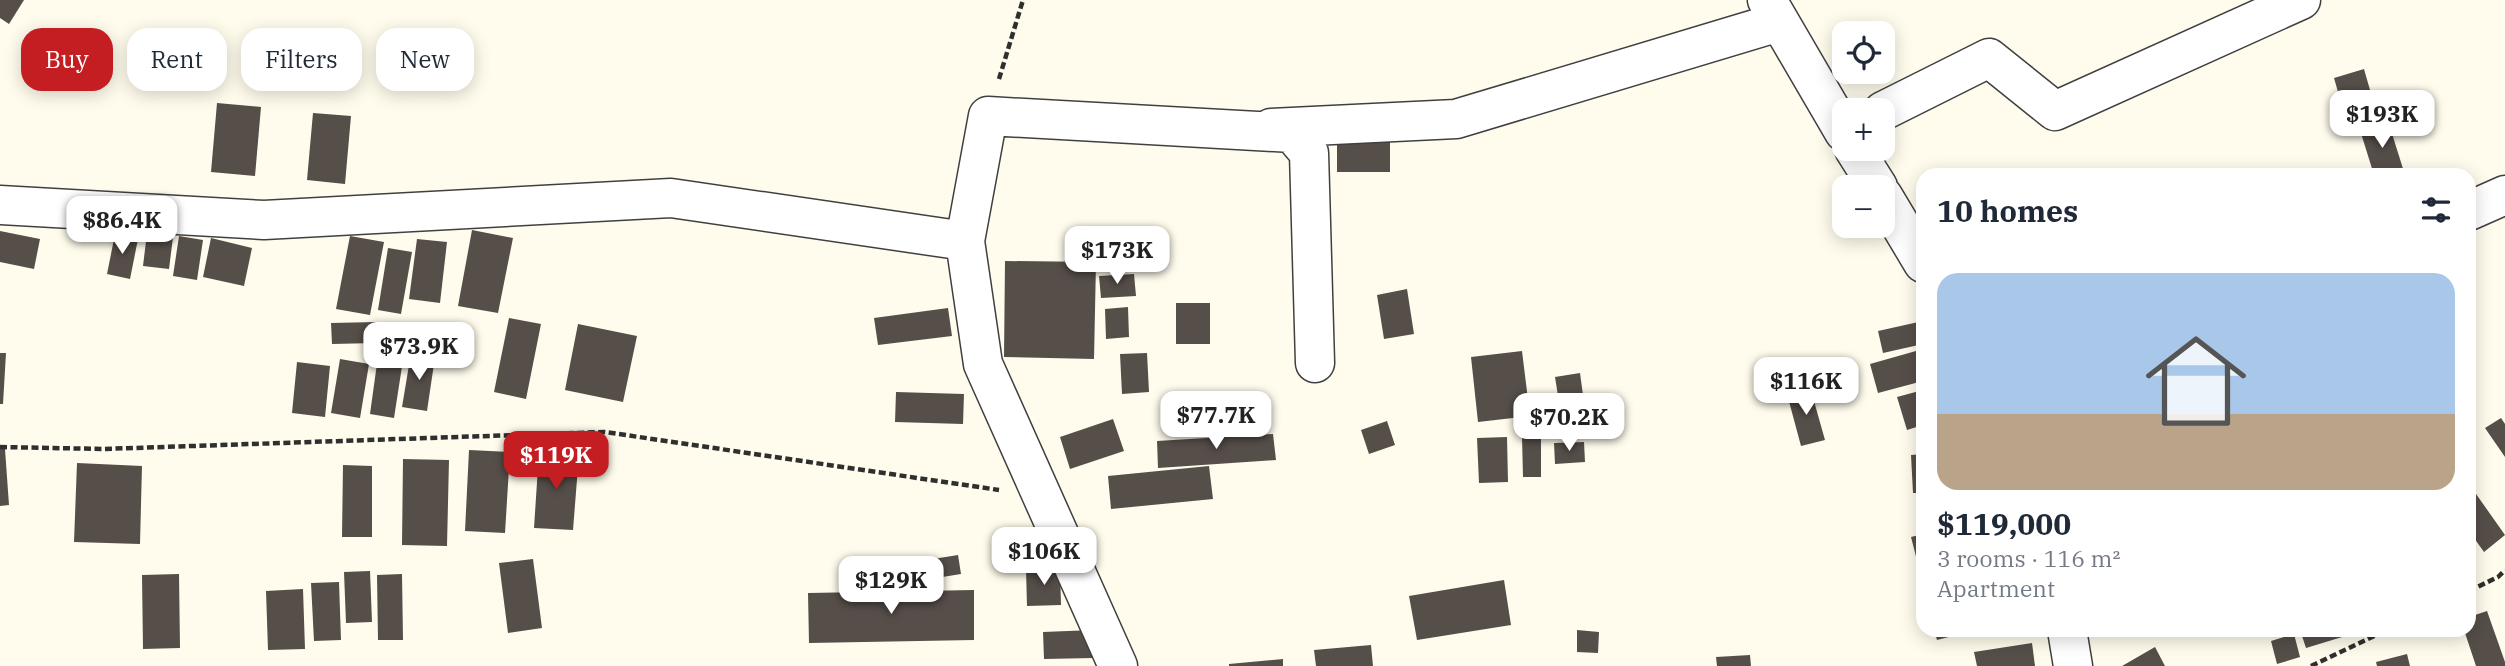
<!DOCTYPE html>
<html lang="en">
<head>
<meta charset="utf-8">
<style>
	:root { --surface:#fff; --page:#f6f6f7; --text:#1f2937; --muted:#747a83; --line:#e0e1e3; --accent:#c51e22 }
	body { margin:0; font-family:"IBM Plex Serif",serif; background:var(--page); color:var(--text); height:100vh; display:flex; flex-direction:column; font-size:26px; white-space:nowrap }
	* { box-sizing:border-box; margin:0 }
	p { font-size:23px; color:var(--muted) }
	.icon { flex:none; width:38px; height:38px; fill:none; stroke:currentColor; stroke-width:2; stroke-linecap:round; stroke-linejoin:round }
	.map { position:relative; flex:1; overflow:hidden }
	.side { position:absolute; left:1916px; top:168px; width:560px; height:469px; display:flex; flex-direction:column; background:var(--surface); border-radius:21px; box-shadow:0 4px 18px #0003 }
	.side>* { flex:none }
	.guide { position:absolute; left:21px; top:28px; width:665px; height:63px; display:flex; gap:14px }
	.buttons { position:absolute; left:1832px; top:21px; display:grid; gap:14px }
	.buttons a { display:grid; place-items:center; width:63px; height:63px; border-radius:14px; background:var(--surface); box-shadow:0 4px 18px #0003; font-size:35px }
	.price { position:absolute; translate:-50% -60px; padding:0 16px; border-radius:14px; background:#fff; color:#222; font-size:23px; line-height:46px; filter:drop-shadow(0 2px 4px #0008) }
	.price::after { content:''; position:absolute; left:50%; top:42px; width:21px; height:16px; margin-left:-10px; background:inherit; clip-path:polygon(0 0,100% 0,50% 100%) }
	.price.current { background:var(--accent); color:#fff }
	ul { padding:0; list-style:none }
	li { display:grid; align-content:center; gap:14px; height:371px; padding:0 21px }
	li+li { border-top:2px solid var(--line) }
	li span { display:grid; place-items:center; height:217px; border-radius:21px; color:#555 }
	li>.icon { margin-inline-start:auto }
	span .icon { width:126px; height:126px; fill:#fffc; stroke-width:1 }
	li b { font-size:30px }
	h2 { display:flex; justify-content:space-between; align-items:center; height:84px; padding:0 21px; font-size:30px }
	.tag { padding:0 24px; border-radius:21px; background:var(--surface); box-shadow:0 4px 18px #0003; font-size:24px; line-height:63px }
	.tag.current { background:var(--accent); color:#fff }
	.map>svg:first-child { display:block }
	.building { fill:#564e49 }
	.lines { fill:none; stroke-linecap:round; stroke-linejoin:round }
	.minor-casing { stroke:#404040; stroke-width:41 }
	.path { stroke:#2f2f2f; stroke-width:4.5; stroke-dasharray:7 3.5; stroke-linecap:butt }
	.minor { stroke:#fff; stroke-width:38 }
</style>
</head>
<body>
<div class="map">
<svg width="2505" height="666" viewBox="0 0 2505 666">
	<rect width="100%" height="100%" fill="#fffced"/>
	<path class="building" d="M0 0H24L9 24 0 18Z
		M2364 69 2372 97 2342 106 2334 78Z
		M217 103 261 107 255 176 211 172Z
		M313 113 351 116 345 184 307 180Z
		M2388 121 2405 175H2374L2360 130Z
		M1337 134H1390V172H1337Z
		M2275 169 2277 175H2260Z
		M472 230 513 238 498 313 458 306Z
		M0 231 40 239 34 269 0 262Z
		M147 233 173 237 169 269 143 266Z
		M115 234 138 239 130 279 107 274Z
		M179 236 203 240 197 280 173 276Z
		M350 236 384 242 370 315 336 309Z
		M211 238 252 248 244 286 203 277Z
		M417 239 447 242 440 303 409 299Z
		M388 248 412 252 401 314 378 310Z
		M1005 261 1096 262 1094 359 1004 357Z
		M1134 274 1136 296 1101 298 1099 276Z
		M1407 289 1414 334 1384 339 1377 295Z
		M1176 303H1210V344H1176Z
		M1128 307 1129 337 1106 339 1105 309Z
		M948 308 952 336 878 345 874 318Z
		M509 318 541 324 526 399 494 392Z
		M1923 321V344L1883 353 1878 331Z
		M376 322V343L332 344 331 323Z
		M578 324 637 336 623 402 565 390Z
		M1923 349V381L1878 393 1870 364Z
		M1522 351 1530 416 1478 422 1471 357Z
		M0 353H6L3 404H0Z
		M411 353 435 357 427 411 402 407Z
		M1147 353 1149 392 1122 394 1120 354Z
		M378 356 403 360 394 418 370 414Z
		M340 359 369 364 360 418 331 413Z
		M297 362 330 366 325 417 292 413Z
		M1580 373 1586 417 1562 421 1555 377Z
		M1810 387 1825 440 1801 446 1787 394Z
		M1923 390V425L1907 430 1897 397Z
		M896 392 964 394 963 424 895 422Z
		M2501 418 2505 424V457L2485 428Z
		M1113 419 1124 451 1070 469 1060 437Z
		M1387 421 1395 445 1369 454 1361 430Z
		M1273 434 1276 460 1158 468 1157 441Z
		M1507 437 1508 482 1479 483 1477 438Z
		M1522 437H1541V477H1523Z
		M1584 442 1585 462 1555 464 1554 443Z
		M0 449H5L9 505 0 506Z
		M469 450 510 452 505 533 465 531Z
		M539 452 579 454 573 530 534 528Z
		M1923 454V493H1913L1911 455Z
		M403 459 449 460 447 546 402 545Z
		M77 463 142 466 140 544 74 542Z
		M343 465 372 466V537H342Z
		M1209 466 1213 499 1111 509 1108 476Z
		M2469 484 2505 535 2484 552 2469 531Z
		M1923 534V571L1920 572 1911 537Z
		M958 555 961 574 905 583 902 564Z
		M533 559 542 628 508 633 499 563Z
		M1060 567 1061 605 1027 606 1026 569Z
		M370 571 372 622 346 623 344 572Z
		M179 574 180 648 143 649 142 575Z
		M402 574 403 640H378L377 575Z
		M1504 580 1511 625 1417 640 1409 596Z
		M339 582 341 640 314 641 311 583Z
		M303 589 305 649 268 650 266 591Z
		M974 590V640L809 643 808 593Z
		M2487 611 2505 662V666H2476L2464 630H2469V617Z
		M1093 630V658L1044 659 1043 632Z
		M1577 630 1599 632 1598 653 1577 652Z
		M1934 630H1972V631L1937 640Z
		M2300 630H2350L2352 634 2306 648Z
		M2294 634 2300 657 2277 664 2271 641Z
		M2032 643 2035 666H1977L1974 652Z
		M1371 645 1373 666H1316L1314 650Z
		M2155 647 2165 666H2122Z
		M2407 654 2410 666H2377L2376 662Z
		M1750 655 1751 666H1717L1716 657Z
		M1283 659V666H1229V664Z"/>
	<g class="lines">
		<defs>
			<path id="minor" d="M1767 0 1844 132
				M1883 111 1989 58 2055 111 2301 0
				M1271 128 1456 119 1779 22
				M1854 149 1878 187
				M1883 196 1923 263
				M0 205 264 220 671 198 965 241
				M2469 211 2505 195
				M2067 630 2073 666
				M1118 666 983 364 965 241 988 116 1292 133 1309 153 1315 363"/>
		</defs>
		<use href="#minor" class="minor-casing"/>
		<path class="path" d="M999 79 1023 0
			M0 447 104 449 605 432 999 490
			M2469 591 2498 577 2505 570
			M2311 666 2387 630"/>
		<use href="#minor" class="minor"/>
	</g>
</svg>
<div class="buttons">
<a><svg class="icon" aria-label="locate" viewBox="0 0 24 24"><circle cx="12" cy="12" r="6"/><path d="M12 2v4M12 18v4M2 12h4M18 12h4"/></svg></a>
<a>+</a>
<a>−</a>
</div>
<b class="price" style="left:2382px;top:150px">$193K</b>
<b class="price" style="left:122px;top:256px">$86.4K</b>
<b class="price" style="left:1117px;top:286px">$173K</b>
<b class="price" style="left:419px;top:382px">$73.9K</b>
<b class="price" style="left:1806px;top:417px">$116K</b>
<b class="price" style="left:1216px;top:451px">$77.7K</b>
<b class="price" style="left:1569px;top:453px">$70.2K</b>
<b class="price current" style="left:556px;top:491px">$119K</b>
<b class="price" style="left:1044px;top:587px">$106K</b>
<b class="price" style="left:891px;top:616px">$129K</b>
<div class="guide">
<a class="tag current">Buy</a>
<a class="tag">Rent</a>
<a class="tag">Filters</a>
<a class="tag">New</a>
</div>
<section class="side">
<h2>10 homes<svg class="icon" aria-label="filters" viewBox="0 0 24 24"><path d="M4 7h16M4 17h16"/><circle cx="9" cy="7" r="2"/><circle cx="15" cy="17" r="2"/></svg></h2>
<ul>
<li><span style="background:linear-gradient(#a9c7e8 65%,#b9a48a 0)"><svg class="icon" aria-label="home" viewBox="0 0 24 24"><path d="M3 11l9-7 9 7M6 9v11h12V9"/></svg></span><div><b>$119,000</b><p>3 rooms · 116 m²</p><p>Apartment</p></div></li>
</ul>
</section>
</div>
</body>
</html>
